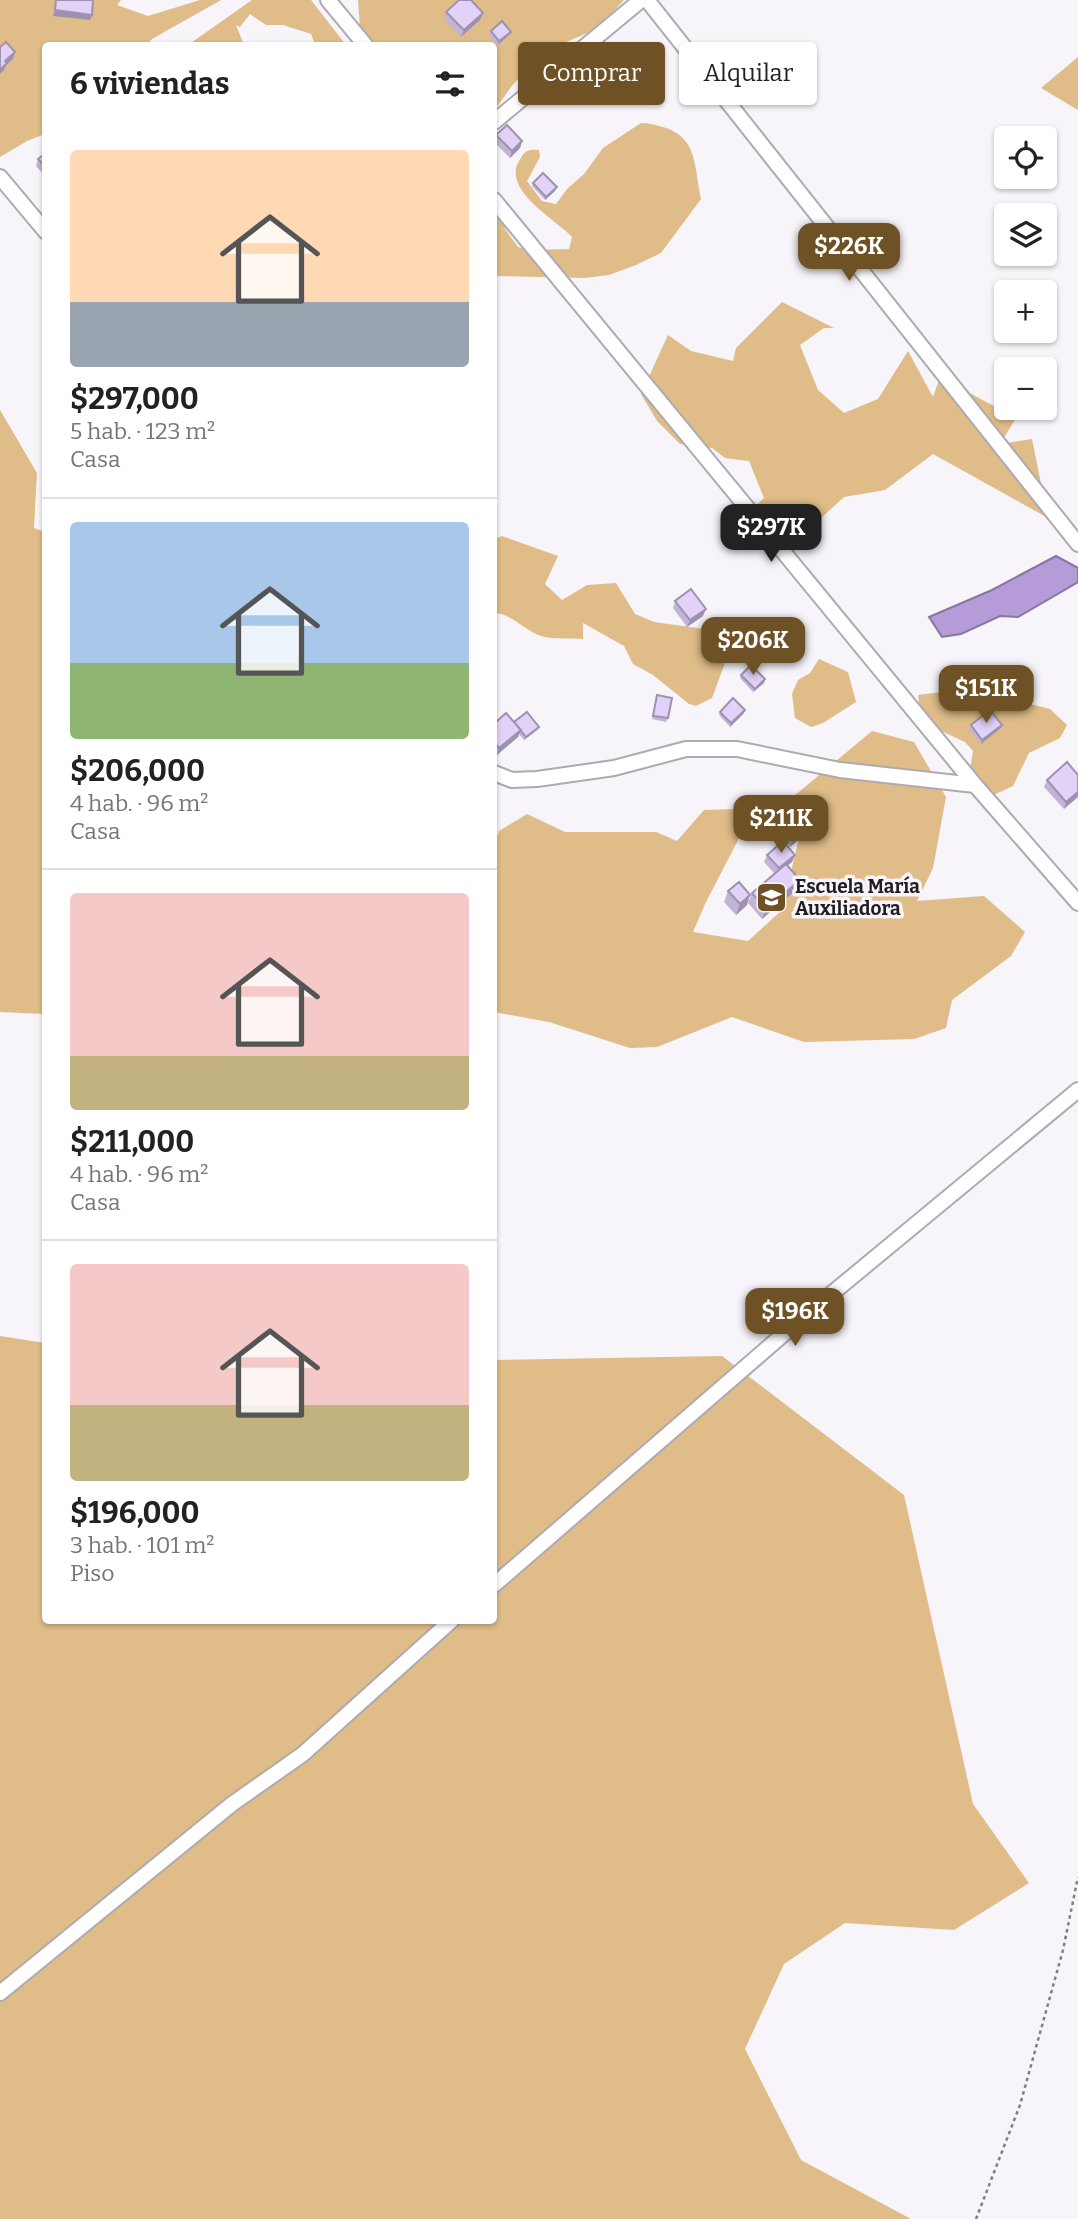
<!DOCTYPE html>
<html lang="es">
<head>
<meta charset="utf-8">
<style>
	:root { --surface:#fff; --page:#f2f2f2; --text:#222; --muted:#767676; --line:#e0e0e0; --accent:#6e5225 }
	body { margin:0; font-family:Bitter,serif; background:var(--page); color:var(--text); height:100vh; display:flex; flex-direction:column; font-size:26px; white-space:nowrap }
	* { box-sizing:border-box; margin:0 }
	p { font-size:23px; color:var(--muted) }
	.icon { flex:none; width:38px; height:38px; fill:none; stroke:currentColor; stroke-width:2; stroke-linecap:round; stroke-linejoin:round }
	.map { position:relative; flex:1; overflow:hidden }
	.panel { position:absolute; left:42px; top:42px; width:455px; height:1582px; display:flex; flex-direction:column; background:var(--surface); border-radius:7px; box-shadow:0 2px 5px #0004 }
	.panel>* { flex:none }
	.banner { position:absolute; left:518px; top:42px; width:455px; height:63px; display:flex; gap:14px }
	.tools { position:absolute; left:994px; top:126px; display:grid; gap:14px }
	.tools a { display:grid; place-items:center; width:63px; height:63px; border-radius:7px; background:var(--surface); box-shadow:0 2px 5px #0004; font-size:35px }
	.price { position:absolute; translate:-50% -60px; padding:0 16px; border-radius:14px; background:var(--accent); color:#fff; font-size:23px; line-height:46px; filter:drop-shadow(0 2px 4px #0008) }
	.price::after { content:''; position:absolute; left:50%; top:42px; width:21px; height:16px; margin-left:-10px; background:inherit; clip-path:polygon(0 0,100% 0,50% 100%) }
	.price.selected { background:#222; color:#fff }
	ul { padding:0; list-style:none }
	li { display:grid; align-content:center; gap:14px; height:371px; padding:0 28px }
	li+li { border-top:2px solid var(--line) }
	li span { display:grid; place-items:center; height:217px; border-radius:7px; color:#555 }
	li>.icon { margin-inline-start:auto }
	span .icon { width:126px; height:126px; fill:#fffc; stroke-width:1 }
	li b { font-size:30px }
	h2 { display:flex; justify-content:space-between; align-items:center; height:84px; padding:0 28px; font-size:30px }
	.pill { padding:0 24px; border-radius:7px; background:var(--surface); box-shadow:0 2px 5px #0004; font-size:24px; line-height:63px }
	.pill.selected { background:var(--accent); color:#fff }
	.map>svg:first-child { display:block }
	.green { fill:#dfbc88 }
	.water { fill:#b69bd9; stroke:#8875a2; stroke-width:2 }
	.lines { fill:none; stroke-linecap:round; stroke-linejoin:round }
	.street-casing { stroke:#adaab0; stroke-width:18 }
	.path { stroke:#807e83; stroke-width:2.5; stroke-dasharray:3.5 3.5; stroke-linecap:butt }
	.street { stroke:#fff; stroke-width:14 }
	.wall { fill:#c2b4d5 }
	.shaded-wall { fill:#9e92ae }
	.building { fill:#e2d1f8; stroke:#9e92ae; stroke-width:2 }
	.labels { text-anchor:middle; stroke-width:7; stroke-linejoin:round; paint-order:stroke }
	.poi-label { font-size:19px; font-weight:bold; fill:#1e1d20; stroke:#f7f4fa; text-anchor:start }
</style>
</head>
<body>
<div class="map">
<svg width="1078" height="2219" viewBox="0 0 1078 2219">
	<rect width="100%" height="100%" fill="#f7f4fa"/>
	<path class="green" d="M0 0H121L117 5 148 16 200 0H221L152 39 147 45 46 46 45 134 27 141 0 157Z
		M252 0H311L346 45H315L311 34 283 25H266L250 14 240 27 236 25 244 45H188Z
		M358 0H624L611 14 587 33 541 53 511 87 494 111V46L368 45 360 29Z
		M1078 57V110L1041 88Z
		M641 123C649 123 655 125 663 127 698 137 694 167 701 199L661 253 636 265 609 275 585 278 494 276V188L500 205 505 229 518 247 532 250 569 249 572 237C556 220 511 196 516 168 517 164 519 161 521 158 525 150 530 149 539 150L540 157 527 181 542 201 556 204 567 189 584 174 603 148Z
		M782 302 834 328H824L800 345 818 390 844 413 878 399 908 351 933 397 940 377 1016 418 1000 444 1032 439 1048 518 933 454 885 490 844 497 794 543 795 553 756 535 744 517 764 498 749 461 725 458 712 448 680 444 657 421 641 394 668 335 691 351 733 361 736 348Z
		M0 410 37 473 34 528 45 532V1014L0 1012Z
		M502 536 558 556 545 584 562 600 587 585 616 583 635 614 654 622 712 630 723 640 726 660 712 698 696 706 689 704 653 675 633 664 624 646 583 623V639C569 638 550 640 538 635 523 628 509 613 494 613V539Z
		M819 659 848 672 856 702 823 723 811 727 795 718 792 694 798 680 810 673Z
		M984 667 996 668 1008 676 1015 700 1050 709 1067 725 1060 738 1029 753 1013 786 989 797 969 777 973 751 965 742 924 723 920 709 918 695 965 689 972 691Z
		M872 731 914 742 946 797 933 868 917 901 984 896 1025 932 1011 956 952 1000 946 1028 914 1039 804 1042 732 1017 657 1047 630 1048 549 1022 494 1012V845L499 831 527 814 565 832H656L677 841 704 810 733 809 753 811 705 904 693 932 748 941 782 910 803 821 794 796Z
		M0 1336 45 1343 46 1620H494V1360L722 1356 904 1495 973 1804 1029 1883 954 1930 845 1923 784 1964 745 2049 801 2160 911 2219H0Z"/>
	<path class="water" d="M1056 556 1078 568V582L1018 617 1000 616 961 634 942 637 929 617 992 590Z"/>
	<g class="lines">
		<defs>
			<path id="street" d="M328 0 366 46
				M647 0 1078 544
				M494 122 641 0
				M0 177 46 232
				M494 200 975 785 1078 903
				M494 773 512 780 537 779 614 768 686 749H737L840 770 975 785
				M494 1585 801 1319 1078 1090
				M0 1993 232 1804 303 1754 452 1620"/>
		</defs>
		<use href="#street" class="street-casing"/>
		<path class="path" d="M976 2219 1020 2105 1063 1950 1078 1877"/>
		<use href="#street" class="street"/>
	</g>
	<path class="wall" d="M446 12 480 20 461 37 444 19Z
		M491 31 511 32 509 35 498 45 489 35Z
		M496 135 522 141 520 148 510 158 494 142Z
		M46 153V177L36 166 38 159Z
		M533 183 555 191 545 200 532 186Z
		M675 601 703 616 687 627 673 608Z
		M741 675 764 683 753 692 740 678Z
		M657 695 668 718 666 722 652 719Z
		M720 712 744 713 730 727 719 715Z
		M514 722 539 727 537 730 524 740 519 734 518 737 497 755 494 752V724Z
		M971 725 1001 728 981 744 969 729Z
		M1078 775 1064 809 1044 787 1047 780Z
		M778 823 804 835 790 847 776 831Z
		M767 855H795L792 862 787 866 796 890 762 919 748 903 752 893 774 873 764 862Z
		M728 891 747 905 736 915 724 902Z"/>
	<path class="shaded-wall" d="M55 10 92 15 90 20 53 16Z
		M483 13 480 20 461 37 464 30Z
		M511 32 509 35 498 45 499 41Z
		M15 52 13 59 6 65 4 70 0 74V70L5 61Z
		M522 141 520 148 510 158 512 151Z
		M557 187 555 191 545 200 546 197Z
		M706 609 703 616 687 627 690 620Z
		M765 679 764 683 753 692 755 689Z
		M745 710 744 713 730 727 731 723Z
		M1002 725 1001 728 981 744 982 740Z
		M539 727 537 730 524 740 526 737Z
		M521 730 518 737 497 755 499 748Z
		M1078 792V797L1064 809 1066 802Z
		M806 828 804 835 790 847 793 840Z
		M795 855 792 862 776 875 779 868Z
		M800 880 796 890 762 919 766 909Z
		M750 895 747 905 736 915 740 904Z"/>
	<path class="building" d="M56 0H93L92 15 55 10Z
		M459 0H471L483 13 464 30 446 12Z
		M502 21 511 32 499 41 491 31Z
		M6 42 15 52 5 61 7 63 0 70V47Z
		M507 125 522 141 512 151 496 135Z
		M46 153V167L38 159Z
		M543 173 557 187 546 197 533 183Z
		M691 589 706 609 690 620 675 601Z
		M751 665 765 679 755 689 741 675Z
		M657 695 672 698 668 718 653 716Z
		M733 698 745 710 731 723 720 712Z
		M990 710 1002 725 982 740 971 725Z
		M527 712 539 727 526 737 514 722Z
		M506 713 521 730 499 748 494 742V724Z
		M1067 762 1078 775V792L1066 802 1047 780Z
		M792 812 806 828 793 840 778 823Z
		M783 841 795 855 779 868 767 855Z
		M786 864 800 880 766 909 752 893Z
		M739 882 750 895 740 904 728 891Z"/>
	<defs>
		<symbol id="school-square" viewBox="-11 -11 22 22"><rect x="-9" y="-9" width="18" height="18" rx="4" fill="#6e5225" stroke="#f7f4fa"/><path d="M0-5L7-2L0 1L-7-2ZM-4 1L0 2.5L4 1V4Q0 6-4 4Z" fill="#fff"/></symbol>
	</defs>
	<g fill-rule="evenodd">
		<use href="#school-square" x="754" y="880" width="35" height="35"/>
	</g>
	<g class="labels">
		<g class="poi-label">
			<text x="795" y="893">Escuela María<tspan x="795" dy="22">Auxiliadora</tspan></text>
		</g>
	</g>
</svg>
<div class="tools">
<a><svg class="icon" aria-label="locate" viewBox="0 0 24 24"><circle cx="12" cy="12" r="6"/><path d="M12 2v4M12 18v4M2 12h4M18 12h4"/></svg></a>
<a><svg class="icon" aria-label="layers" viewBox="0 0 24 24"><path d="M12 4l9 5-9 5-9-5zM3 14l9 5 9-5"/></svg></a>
<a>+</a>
<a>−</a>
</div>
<b class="price" style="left:849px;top:283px">$226K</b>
<b class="price selected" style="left:771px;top:564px">$297K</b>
<b class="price" style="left:753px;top:677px">$206K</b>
<b class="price" style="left:986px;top:725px">$151K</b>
<b class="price" style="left:781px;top:855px">$211K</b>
<b class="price" style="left:795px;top:1348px">$196K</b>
<div class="banner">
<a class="pill selected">Comprar</a>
<a class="pill">Alquilar</a>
</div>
<section class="panel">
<h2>6 viviendas<svg class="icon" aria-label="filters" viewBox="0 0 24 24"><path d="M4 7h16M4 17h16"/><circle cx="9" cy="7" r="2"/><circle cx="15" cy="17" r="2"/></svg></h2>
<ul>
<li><span style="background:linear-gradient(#ffd9b3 70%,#9aa5b1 0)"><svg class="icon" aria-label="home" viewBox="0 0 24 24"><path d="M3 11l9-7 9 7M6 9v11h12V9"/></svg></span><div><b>$297,000</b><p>5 hab. · 123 m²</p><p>Casa</p></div></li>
<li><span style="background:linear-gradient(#a9c7e8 65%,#8fb573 0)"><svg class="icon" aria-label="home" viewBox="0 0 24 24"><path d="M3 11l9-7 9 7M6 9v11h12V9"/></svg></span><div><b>$206,000</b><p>4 hab. · 96 m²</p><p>Casa</p></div></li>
<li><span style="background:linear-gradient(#f6c9c9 75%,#c2b280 0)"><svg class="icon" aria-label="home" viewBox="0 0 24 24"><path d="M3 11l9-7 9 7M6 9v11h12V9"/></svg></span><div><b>$211,000</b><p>4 hab. · 96 m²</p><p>Casa</p></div></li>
<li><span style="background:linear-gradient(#f6c9c9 65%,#c2b280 0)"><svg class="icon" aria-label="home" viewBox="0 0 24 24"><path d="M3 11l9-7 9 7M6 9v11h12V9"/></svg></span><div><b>$196,000</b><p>3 hab. · 101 m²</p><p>Piso</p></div></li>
</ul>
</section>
</div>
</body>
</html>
